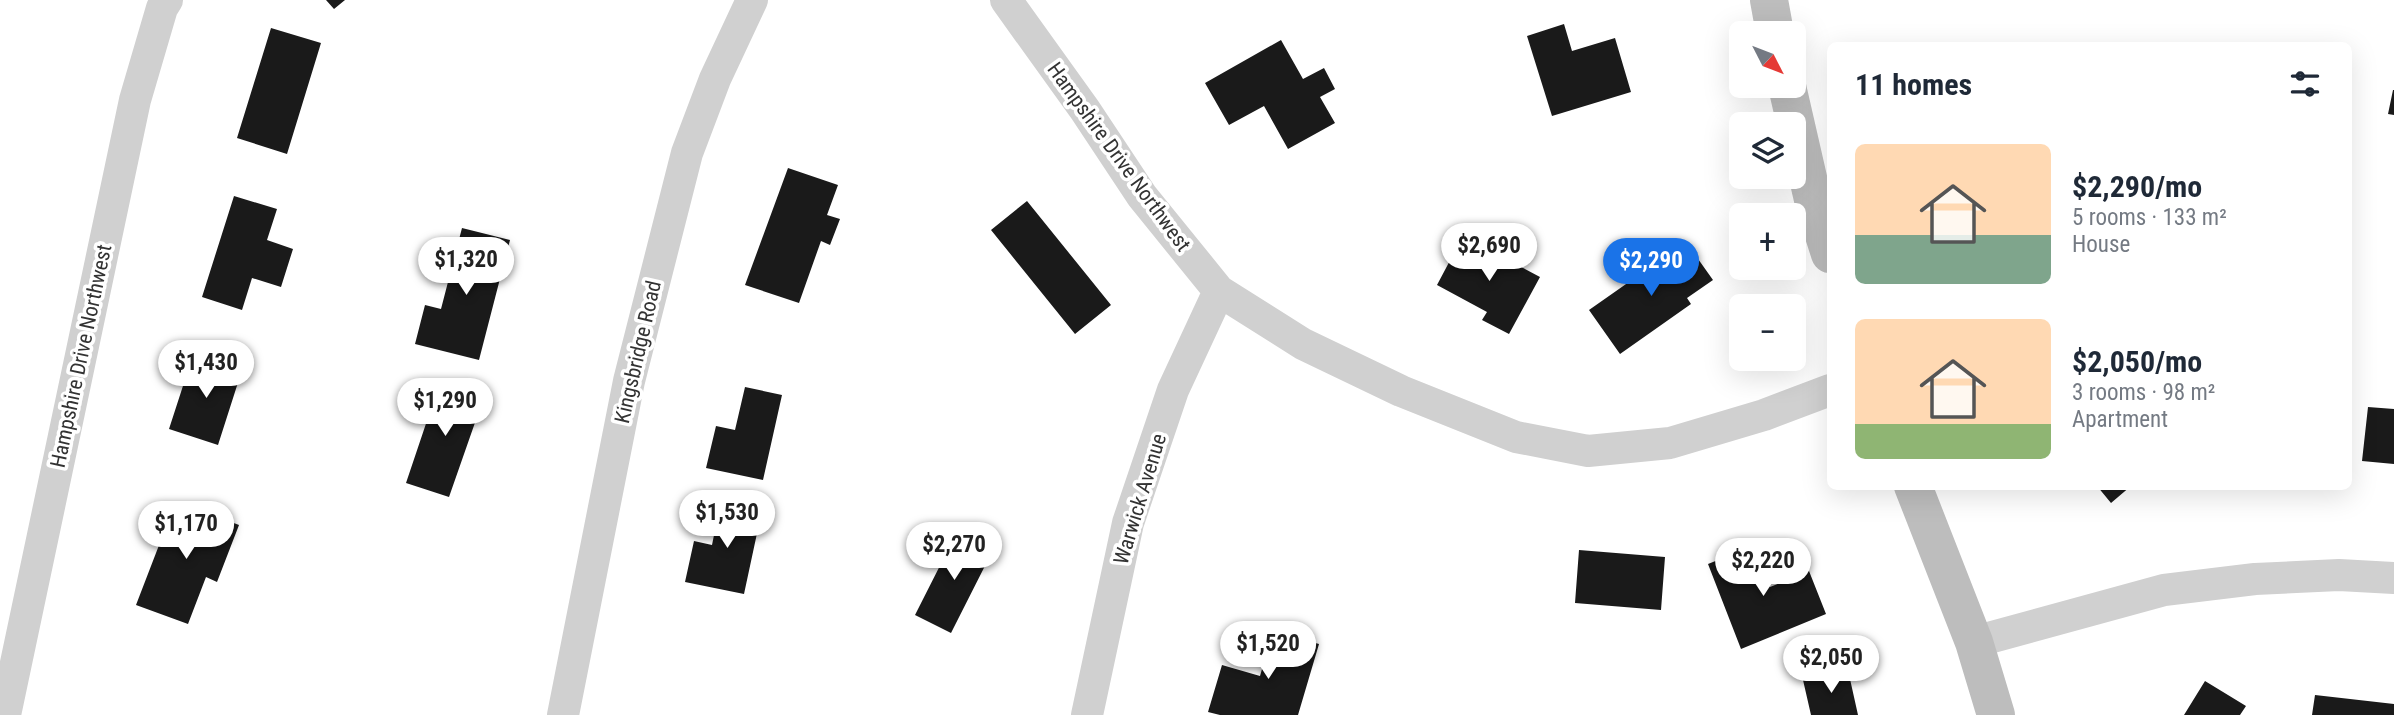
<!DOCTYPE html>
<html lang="en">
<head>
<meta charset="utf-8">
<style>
	:root { --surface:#fff; --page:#f6f6f7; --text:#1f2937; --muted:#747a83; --accent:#1a73e8 }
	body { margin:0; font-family:"Roboto Condensed",sans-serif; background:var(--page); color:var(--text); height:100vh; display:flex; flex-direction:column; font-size:26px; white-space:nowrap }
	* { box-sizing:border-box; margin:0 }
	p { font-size:23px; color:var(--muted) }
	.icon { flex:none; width:38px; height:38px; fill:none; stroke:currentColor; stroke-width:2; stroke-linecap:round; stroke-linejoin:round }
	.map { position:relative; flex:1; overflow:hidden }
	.panel { position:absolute; left:1827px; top:42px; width:525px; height:448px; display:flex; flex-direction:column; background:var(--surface); border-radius:10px; box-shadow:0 7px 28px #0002 }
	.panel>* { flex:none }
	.needle { width:46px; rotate:132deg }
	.tools { position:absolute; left:1729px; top:21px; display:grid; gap:14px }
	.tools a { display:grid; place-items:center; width:77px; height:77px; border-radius:10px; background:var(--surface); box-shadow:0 7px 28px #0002; font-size:35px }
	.price { position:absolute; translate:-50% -60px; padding:0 16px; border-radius:24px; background:#fff; color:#222; font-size:23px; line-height:46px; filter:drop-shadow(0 2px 4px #0008) }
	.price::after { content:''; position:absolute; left:50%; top:42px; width:21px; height:16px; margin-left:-10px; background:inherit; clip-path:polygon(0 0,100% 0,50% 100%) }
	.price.current { background:var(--accent); color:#fff }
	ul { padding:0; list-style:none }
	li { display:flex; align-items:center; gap:21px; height:175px; padding:0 28px }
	li span { display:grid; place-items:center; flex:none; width:196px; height:140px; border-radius:10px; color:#555 }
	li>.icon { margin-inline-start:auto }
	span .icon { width:84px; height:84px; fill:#fffc; stroke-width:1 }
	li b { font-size:30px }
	h2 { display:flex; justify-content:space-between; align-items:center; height:84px; padding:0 28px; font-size:30px }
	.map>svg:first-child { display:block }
	.building { fill:#1a1a1a }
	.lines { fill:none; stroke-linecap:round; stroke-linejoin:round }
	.minor { stroke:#d0d0d0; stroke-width:32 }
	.secondary { stroke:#bdbdbd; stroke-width:38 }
	.labels { text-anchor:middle; stroke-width:7; stroke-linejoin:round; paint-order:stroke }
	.street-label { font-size:21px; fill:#333; stroke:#fff }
</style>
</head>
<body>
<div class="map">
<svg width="2394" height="715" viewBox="0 0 2394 715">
	<rect width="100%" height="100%" fill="#fff"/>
	<path class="building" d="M326 0H345L334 9Z
		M1564 24 1572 51 1615 38 1631 92 1552 116 1527 36Z
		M271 28 321 43 287 154 237 138Z
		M1281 40 1303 79 1324 68 1335 89 1320 97 1335 123 1288 149 1264 106 1229 125 1205 83Z
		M2393 90H2394V115L2388 114Z
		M788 168 838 185 827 215 840 219 830 245 821 241 799 303 745 285Z
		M234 196 277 209 267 240 293 249 281 287 252 278 242 310 202 297Z
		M1027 201 1111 305 1075 334 991 230Z
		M462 228 510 240 479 360 415 344 425 305 441 309Z
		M1463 236 1540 277 1509 334 1482 320 1487 312 1437 285Z
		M1686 242 1713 280 1687 298 1691 304 1620 354 1589 310Z
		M193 355 242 370 218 445 169 429Z
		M441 379 485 394 449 497 406 483Z
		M745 387 782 395 763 480 706 468 716 426 735 430Z
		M2368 407 2394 409V464L2362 461Z
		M2097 486H2131L2111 503Z
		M176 501 239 525 217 582 206 577 188 624 136 605Z
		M721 501 762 510 744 594 685 582 694 541 712 545Z
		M957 532 993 550 951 633 915 615Z
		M1753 546 1770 587 1809 571 1826 614 1741 649 1708 564Z
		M1579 550 1665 557 1661 610 1575 603Z
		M1273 631 1319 644 1298 715H1220L1208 712 1222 665 1260 676Z
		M1848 670 1858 715H1811L1803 680Z
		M2205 681 2246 706 2240 715H2184Z
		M2315 695 2394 704V715H2312Z"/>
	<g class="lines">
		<path class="minor" d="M1006 0 1085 110 1142 196 1219 291 1303 344 1401 391 1516 437 1588 451 1670 443 1764 415 1830 390
			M1974 642 2164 590 2255 579 2339 575 2394 578
			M5 715 135 100 162 8 167 0
			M563 715 629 381 687 153 715 79 752 0
			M1087 715 1128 523 1173 390 1219 291"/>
		<path class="secondary" d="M1769 0 1775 33
			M1787 86 1814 204 1830 254
			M1913 486 1974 642 1996 715"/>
	</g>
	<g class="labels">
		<g class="street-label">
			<text transform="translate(1119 157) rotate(54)" y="7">Hampshire Drive Northwest</text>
			<text transform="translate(638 352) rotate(-77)" y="7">Kingsbridge Road</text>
			<text transform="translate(81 356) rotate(-78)" y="7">Hampshire Drive Northwest</text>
			<text transform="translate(1140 499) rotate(-73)" y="7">Warwick Avenue</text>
		</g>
	</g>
</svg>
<div class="tools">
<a><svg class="needle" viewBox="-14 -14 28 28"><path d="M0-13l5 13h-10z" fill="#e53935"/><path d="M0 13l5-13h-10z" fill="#747a83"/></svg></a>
<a><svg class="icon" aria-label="layers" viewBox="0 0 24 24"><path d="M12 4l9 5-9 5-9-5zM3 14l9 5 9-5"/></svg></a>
<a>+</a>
<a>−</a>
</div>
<b class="price" style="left:1489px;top:283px">$2,690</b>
<b class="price" style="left:466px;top:297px">$1,320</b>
<b class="price current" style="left:1651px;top:298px">$2,290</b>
<b class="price" style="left:206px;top:400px">$1,430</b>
<b class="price" style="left:445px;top:438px">$1,290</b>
<b class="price" style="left:727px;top:550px">$1,530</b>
<b class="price" style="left:186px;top:561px">$1,170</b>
<b class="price" style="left:954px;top:582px">$2,270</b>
<b class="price" style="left:1763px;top:598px">$2,220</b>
<b class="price" style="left:1268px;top:681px">$1,520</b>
<b class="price" style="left:1831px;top:695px">$2,050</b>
<section class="panel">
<h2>11 homes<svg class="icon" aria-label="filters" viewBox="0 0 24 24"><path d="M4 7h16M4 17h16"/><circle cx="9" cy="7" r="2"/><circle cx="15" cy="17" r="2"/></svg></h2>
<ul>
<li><span style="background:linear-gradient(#ffd9b3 65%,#7fa58c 0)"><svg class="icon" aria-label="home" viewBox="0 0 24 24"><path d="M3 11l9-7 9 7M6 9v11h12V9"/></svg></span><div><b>$2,290/mo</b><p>5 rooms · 133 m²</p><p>House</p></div></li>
<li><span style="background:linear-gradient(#ffd9b3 75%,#8fb573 0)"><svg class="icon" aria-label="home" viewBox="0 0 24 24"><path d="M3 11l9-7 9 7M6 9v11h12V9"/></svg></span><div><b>$2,050/mo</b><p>3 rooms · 98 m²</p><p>Apartment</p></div></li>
</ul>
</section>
</div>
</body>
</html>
